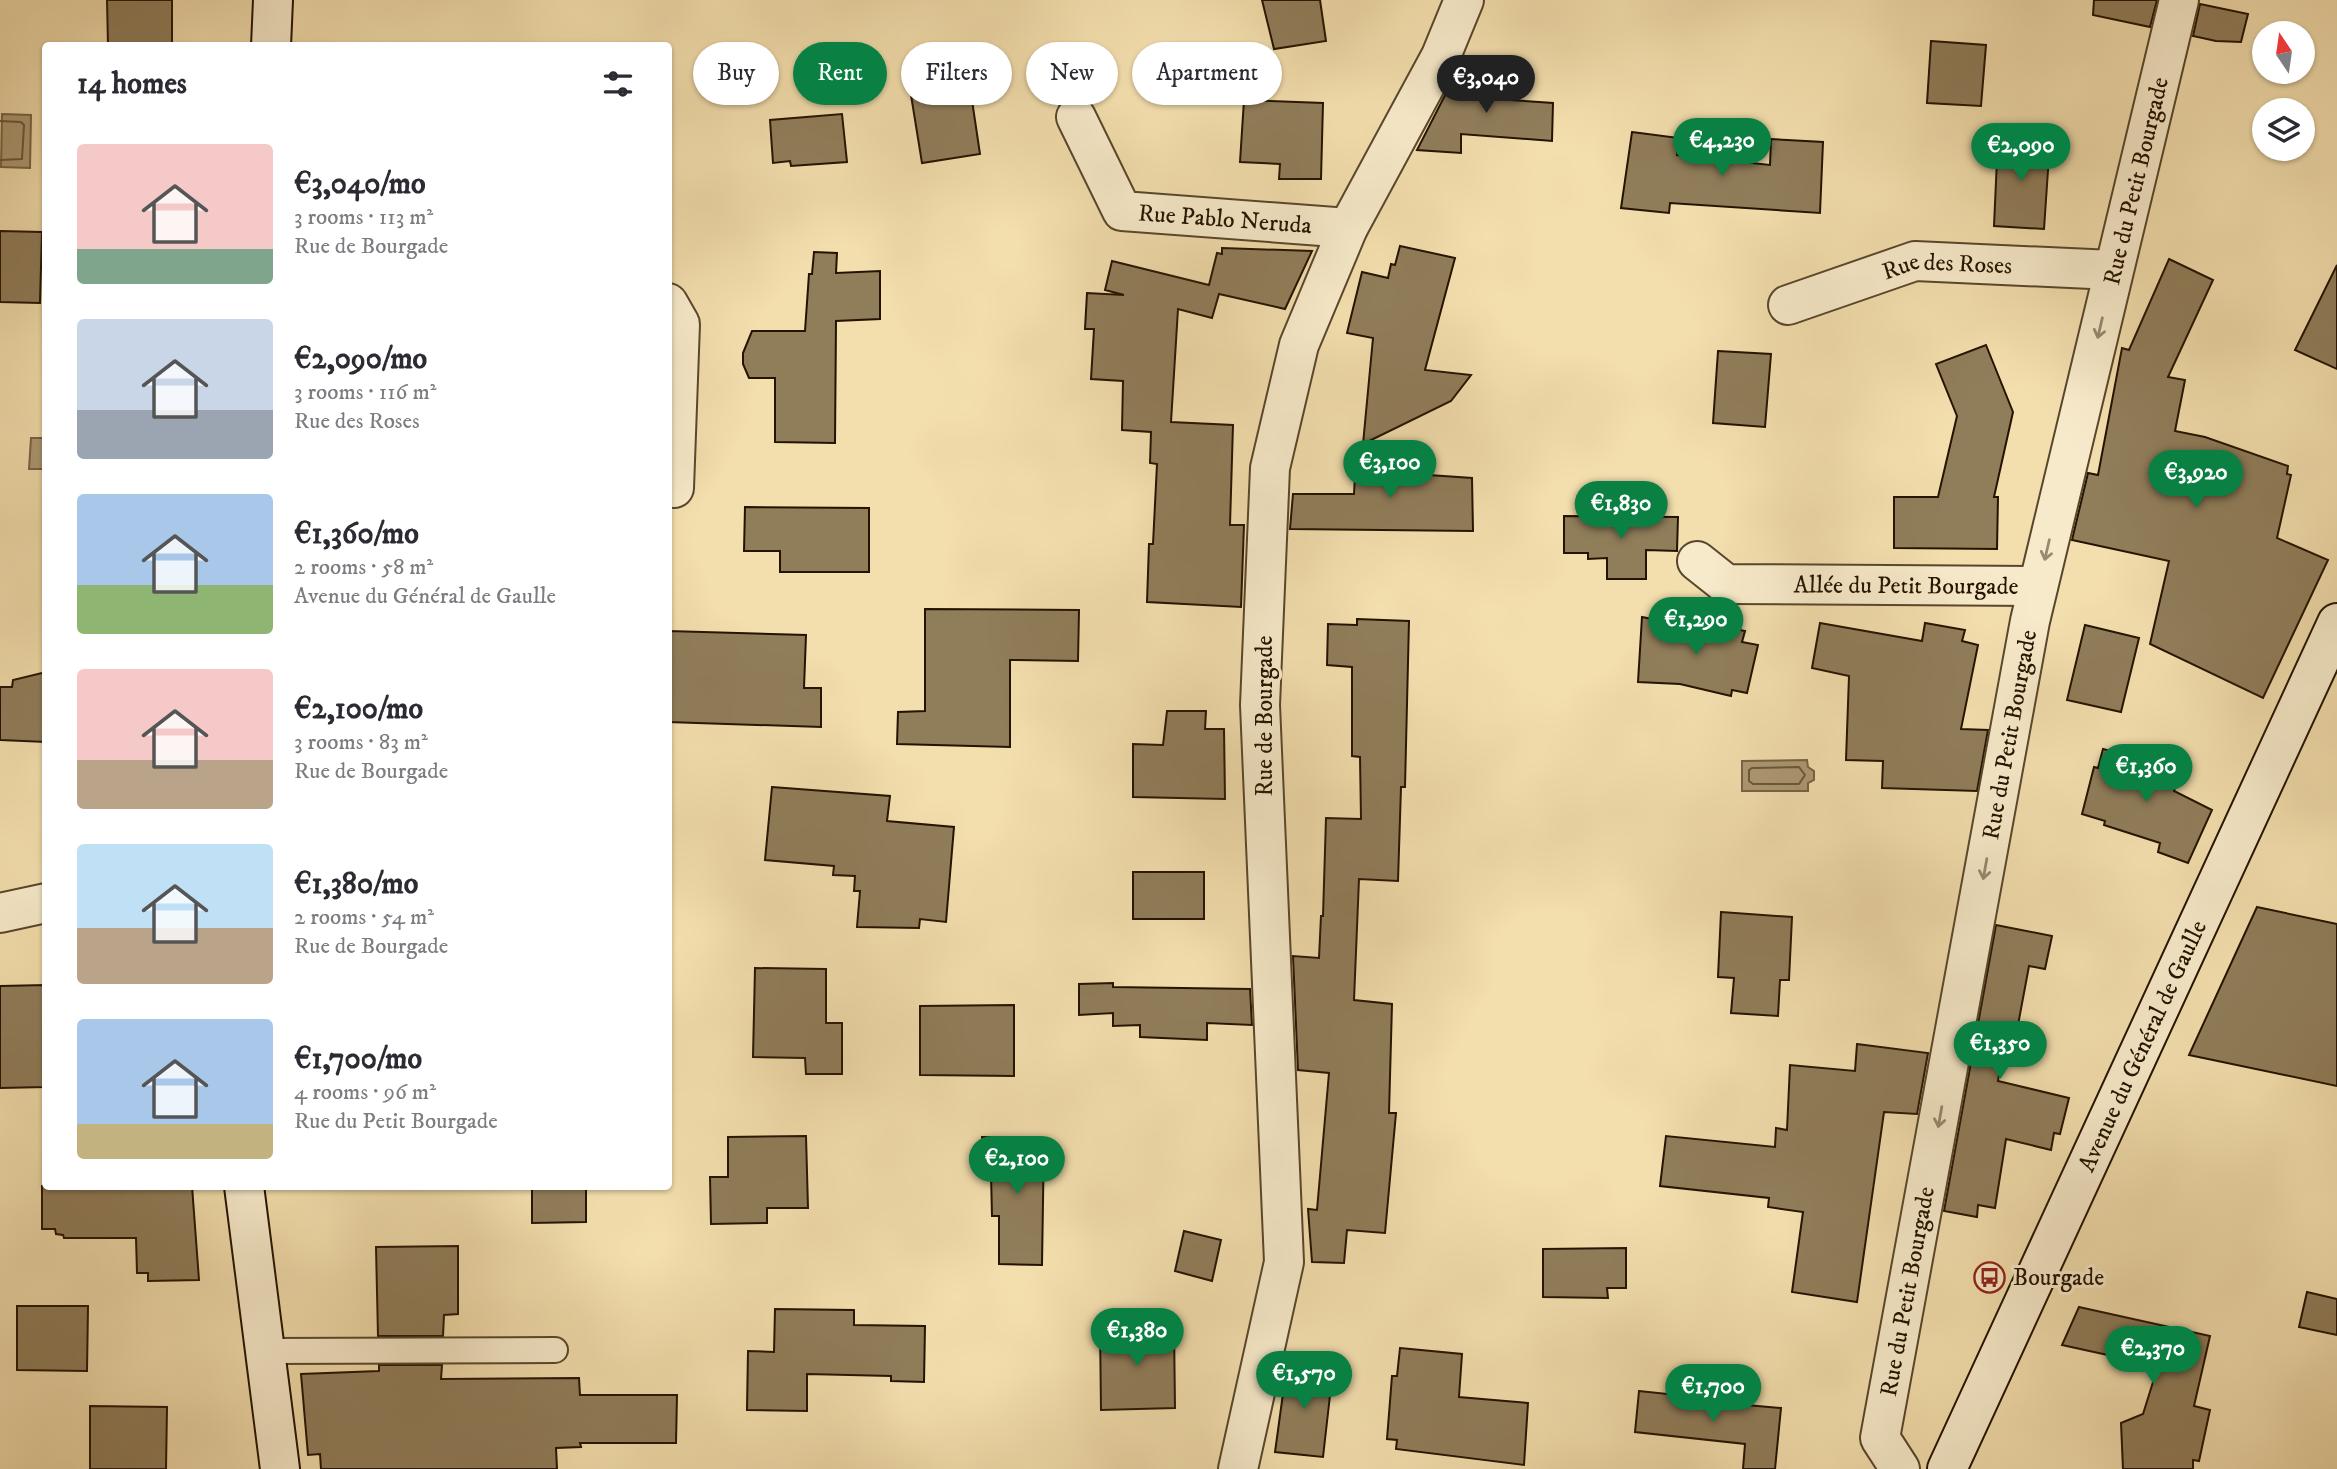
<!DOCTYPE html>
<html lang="en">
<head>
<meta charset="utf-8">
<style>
	:root { --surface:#fff; --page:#f7f7f7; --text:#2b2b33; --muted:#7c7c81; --accent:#0b8043 }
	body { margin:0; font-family:"IM FELL DW Pica",serif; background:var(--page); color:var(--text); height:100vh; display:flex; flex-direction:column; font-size:26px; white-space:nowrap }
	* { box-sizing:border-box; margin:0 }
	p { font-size:23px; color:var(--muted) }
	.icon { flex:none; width:38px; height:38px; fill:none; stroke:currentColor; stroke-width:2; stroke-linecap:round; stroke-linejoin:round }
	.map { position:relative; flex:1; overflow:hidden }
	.sheet { position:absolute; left:42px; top:42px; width:630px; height:1148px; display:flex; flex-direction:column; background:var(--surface); border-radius:7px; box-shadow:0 2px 5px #0004 }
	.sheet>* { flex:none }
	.hud { position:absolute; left:693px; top:42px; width:665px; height:63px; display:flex; gap:14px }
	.needle { width:46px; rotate:347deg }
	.buttons { position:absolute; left:2252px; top:21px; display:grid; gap:14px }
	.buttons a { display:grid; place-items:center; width:63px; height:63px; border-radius:50%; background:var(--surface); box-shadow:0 2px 5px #0004; font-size:35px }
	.price { position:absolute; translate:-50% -60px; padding:0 16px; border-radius:24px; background:var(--accent); color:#fff; font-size:23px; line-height:46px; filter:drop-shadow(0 2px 4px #0008) }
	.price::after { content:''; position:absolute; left:50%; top:42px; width:21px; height:16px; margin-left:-10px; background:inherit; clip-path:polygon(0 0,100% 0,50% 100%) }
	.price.selected { background:#222; color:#fff }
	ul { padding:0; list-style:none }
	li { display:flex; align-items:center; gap:21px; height:175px; padding:0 35px }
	li span { display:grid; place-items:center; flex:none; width:196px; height:140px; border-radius:7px; color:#555 }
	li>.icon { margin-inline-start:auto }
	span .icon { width:84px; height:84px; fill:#fffc; stroke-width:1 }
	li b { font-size:30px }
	h2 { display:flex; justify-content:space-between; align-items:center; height:84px; padding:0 35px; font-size:30px }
	.pill { padding:0 24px; border-radius:32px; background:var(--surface); box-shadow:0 2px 5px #0004; font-size:24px; line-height:63px }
	.pill.selected { background:var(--accent); color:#fff }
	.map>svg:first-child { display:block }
	.water { fill:#ad9973; stroke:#766345; stroke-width:2 }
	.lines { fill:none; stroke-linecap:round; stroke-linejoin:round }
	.shore { stroke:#68563a; stroke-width:2 }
	.building { fill:#907d5a; stroke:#241301; stroke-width:2 }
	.lane-casing { stroke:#58462c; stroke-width:28 }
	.street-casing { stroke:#58462c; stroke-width:42 }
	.secondary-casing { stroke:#241301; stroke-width:42 }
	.lane { stroke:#f7eaca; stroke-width:24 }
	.street { stroke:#f7eaca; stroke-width:38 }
	.secondary { stroke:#f7eaca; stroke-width:38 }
	.oneway { stroke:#988970 }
	.labels { text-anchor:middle; stroke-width:6; stroke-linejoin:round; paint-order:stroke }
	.street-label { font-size:24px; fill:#241301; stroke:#f7eaca }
	.poi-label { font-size:24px; fill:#241301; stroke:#f7eaca; text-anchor:start }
</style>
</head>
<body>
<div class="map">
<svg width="2337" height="1469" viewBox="0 0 2337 1469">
	<rect width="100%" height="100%" fill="#f3dead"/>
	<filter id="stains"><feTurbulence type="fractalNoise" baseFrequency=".00286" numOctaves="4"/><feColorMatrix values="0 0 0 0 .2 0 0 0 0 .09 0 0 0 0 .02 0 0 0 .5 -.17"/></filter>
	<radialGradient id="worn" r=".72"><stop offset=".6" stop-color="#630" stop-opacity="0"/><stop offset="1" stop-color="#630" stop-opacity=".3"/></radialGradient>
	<path class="water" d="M2 114 31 115 30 168 1 167Z
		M31 438H45V469H29Z
		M1807 760 1808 767 1814 771V780L1808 783V791H1742V761Z"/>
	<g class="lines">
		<path class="shore" d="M0 121 21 122 24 125 22 159 0 160
			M1799 767 1805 775 1799 784H1753L1749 781V770L1752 768Z"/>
	</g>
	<path class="building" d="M107 0H172V46H108Z
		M1262 0H1320L1326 41 1274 49Z
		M2094 0H2157L2150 27 2093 15Z
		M2200 4 2248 14 2241 42 2216 41 2193 36Z
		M1931 41 1986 45 1981 106 1927 103Z
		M1459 68 1460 96 1464 97 1466 73 1511 76 1510 100 1553 103 1552 141 1461 134V153L1417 150Z
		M970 87 980 154 922 163 911 95Z
		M1244 100 1323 103 1321 179H1279L1280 164 1240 162Z
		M842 114 847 162 791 166 790 161 773 163 770 120Z
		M1632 132 1679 138 1677 155 1770 165 1771 139 1823 142 1820 213 1670 203 1669 213 1621 208Z
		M1998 137 2050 141 2044 229 1994 226Z
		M0 231 42 232 40 303 0 302Z
		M1400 246 1455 258 1425 370 1471 375 1451 401 1363 444 1373 338 1347 333 1362 272 1388 278 1391 264 1395 265Z
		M1222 248 1312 251 1285 309 1219 294 1212 318 1178 309 1171 422 1233 425 1230 525H1244L1241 607 1147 602 1149 544H1153L1157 464 1150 463 1151 432 1122 430 1123 381 1091 379 1094 329H1085L1087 293 1124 295 1105 290 1112 261 1209 285 1217 253 1222 254Z
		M814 252 837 253 836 273 880 271V319L836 321 835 443 775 442V378H749L743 364V353L752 331H805L809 274H812Z
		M2169 259 2213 280 2168 377 2185 380 2175 431 2205 437 2288 466 2287 474 2291 475 2277 538 2328 560 2263 698 2150 644 2169 561 2072 540 2088 473 2098 475 2122 348 2129 350Z
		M2337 265V369L2295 350Z
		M1986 345 2013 412 1994 497H1998L1997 549 1894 548V497H1938L1957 416 1936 364Z
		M1718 351 1771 354 1765 427 1713 423Z
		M1362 452 1430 459 1429 475 1472 478 1473 531 1290 529 1293 494H1354L1356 458H1361Z
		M745 507 869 508V572H780V551H744Z
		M1564 516 1678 517 1677 551 1646 550V579H1607V558L1588 559V553H1564Z
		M925 609 1079 610 1078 661 1010 660V747L897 744 898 712 925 711Z
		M1642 617 1703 629 1705 623 1745 631 1742 642 1758 645 1747 693 1732 690 1731 696 1680 684 1638 682Z
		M1357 619 1409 621 1405 787H1401L1398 881 1359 879 1354 1000 1392 1004 1389 1113H1396L1385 1233 1347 1230 1344 1263 1312 1262 1308 1209 1317 1210 1329 1073 1298 1070 1293 956 1319 958 1321 916H1323L1326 818 1361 819 1360 757 1352 756V667L1327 665 1328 624 1357 625Z
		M1820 623 1922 641 1925 623 1965 630 1962 641 1978 645 1961 729 1988 730 1977 791 1882 788 1883 761 1846 760 1849 676 1812 668Z
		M2085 625 2139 638 2121 712 2067 700Z
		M668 631 806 635 804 688H821V727L668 722Z
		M46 672V742L0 740V687H12L13 680Z
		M1167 711H1206L1205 729H1224L1225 799 1133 797V744L1163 745Z
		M2103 749 2180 769 2174 791 2212 810 2188 863 2158 852 2160 843 2104 825 2105 821 2082 814 2094 767 2098 768Z
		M772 787 890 796 887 821 954 827 946 922 920 919 919 928 857 927 860 891H854L855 876 833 875 834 866 765 860Z
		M1133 872H1204V919H1133Z
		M2257 907 2337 924V1086L2189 1055Z
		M1721 912 1792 917 1789 980H1780L1778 1016 1731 1013 1734 978 1718 977Z
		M1996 925 2052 936 2045 969 2029 966 2018 1025 2007 1023 1998 1081 2069 1098 2060 1134 2054 1133 2051 1150 2006 1139 1995 1208 1978 1205 1977 1217 1944 1211Z
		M755 968 826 969V1023H842V1074H806L805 1058 753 1057Z
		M1113 983V987L1250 989 1252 1025 1207 1023V1040L1140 1037V1025L1113 1026V1013L1079 1015V984Z
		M46 985V1087L0 1088V986Z
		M1014 1005V1076L920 1075V1006Z
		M1857 1044 1928 1053 1917 1114 1884 1112 1857 1302 1792 1292 1803 1212 1768 1207 1769 1198 1660 1186 1666 1136 1775 1147 1776 1128 1787 1130 1790 1065 1855 1071Z
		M806 1136 808 1208H767V1223L711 1224 710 1177H728V1137Z
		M982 1137 1044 1138 1042 1265 999 1264V1216H992L991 1174H982Z
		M42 1186H192L199 1280 148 1281V1273H137L136 1238H64L63 1235 56 1234 55 1229H42Z
		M532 1186H586V1222L532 1223Z
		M1184 1231 1221 1240 1212 1281 1175 1271Z
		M458 1246V1314L444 1315 443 1336H378L376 1247Z
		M1626 1248V1288H1607L1608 1298 1543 1297V1249Z
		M2307 1292 2337 1299V1335L2299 1327Z
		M17 1306H88L87 1371 17 1370Z
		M2079 1307 2210 1336 2194 1406 2210 1410 2199 1461 2193 1460V1469H2123L2121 1423 2143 1414 2158 1366 2062 1345Z
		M775 1309 854 1310V1325L925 1326 924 1382 891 1381V1376L807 1374V1411L747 1410 748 1351 774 1352Z
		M1100 1327H1174L1175 1408 1101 1410Z
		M1400 1348 1462 1354 1459 1397 1528 1403 1524 1465 1396 1449 1397 1440 1387 1439 1392 1376H1397Z
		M1287 1364 1333 1369 1323 1457 1275 1452Z
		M379 1365H442L441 1379 579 1378 580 1395H677L676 1443H580L581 1447 556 1448 557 1469H321L320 1454 308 1455 301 1374 379 1371Z
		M1639 1391 1725 1400 1724 1403 1781 1408 1775 1469H1743L1745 1444 1635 1432Z
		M90 1406 167 1407 166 1469H90Z"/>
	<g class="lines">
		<defs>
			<path id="lane" d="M265 1351 555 1350"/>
			<g id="street">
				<path id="s1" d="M1076 117 1122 211 1348 228"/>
				<path d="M668 303 680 324 674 488"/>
				<path id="s2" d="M1788 305 1915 261 2113 270"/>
				<path id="s3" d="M1697 561 1726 584 2038 586"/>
				<path d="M0 913 46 903"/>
				<path d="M1238 1469 1284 1262 1260 705 1270 468 1299 345 1348 228 1441 56 1464 0"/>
				<path id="s4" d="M1900 1469 1880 1438 2030 621 2179 0"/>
			</g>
			<g id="secondary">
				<path d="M271 46 273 0"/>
				<path d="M244 1186 280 1469"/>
				<path id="s5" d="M1947 1469 2337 623"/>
			</g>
		</defs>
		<use href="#lane" class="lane-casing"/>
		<use href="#street" class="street-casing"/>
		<use href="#secondary" class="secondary-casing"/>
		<use href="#lane" class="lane"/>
		<use href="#street" class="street"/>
		<use href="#secondary" class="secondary"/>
	</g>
	<defs><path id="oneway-shaft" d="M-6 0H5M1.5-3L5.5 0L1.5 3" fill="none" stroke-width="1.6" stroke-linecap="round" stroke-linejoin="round" transform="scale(1.75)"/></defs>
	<g class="oneway">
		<use href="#oneway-shaft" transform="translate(2100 328) rotate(103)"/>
		<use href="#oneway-shaft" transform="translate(2047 550) rotate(103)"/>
		<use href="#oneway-shaft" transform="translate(1985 869) rotate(100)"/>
		<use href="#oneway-shaft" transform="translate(1940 1117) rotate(100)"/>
	</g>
	<defs>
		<symbol id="bus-ring" viewBox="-11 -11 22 22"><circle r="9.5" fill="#f7eaca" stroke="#8f2418" stroke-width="1.5"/><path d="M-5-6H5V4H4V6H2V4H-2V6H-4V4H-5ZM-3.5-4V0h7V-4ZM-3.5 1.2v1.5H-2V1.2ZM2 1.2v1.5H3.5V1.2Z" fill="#8f2418"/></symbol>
	</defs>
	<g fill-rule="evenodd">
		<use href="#bus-ring" x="1972" y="1260" width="35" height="35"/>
	</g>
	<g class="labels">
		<g class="street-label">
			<text dy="8" stroke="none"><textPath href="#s4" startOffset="1320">Rue du Petit Bourgade</textPath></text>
			<text dy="8" stroke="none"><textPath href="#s1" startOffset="208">Rue Pablo Neruda</textPath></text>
			<text dy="8" stroke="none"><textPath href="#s2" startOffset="166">Rue des Roses</textPath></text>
			<text dy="8" stroke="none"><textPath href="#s3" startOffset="217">Allée du Petit Bourgade</textPath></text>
			<text transform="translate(1264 716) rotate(-90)" y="8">Rue de Bourgade</text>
			<text dy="8" stroke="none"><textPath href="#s4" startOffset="752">Rue du Petit Bourgade</textPath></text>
			<text dy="8" stroke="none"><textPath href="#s5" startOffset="466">Avenue du Général de Gaulle</textPath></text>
			<text dy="8" stroke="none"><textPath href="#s4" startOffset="186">Rue du Petit Bourgade</textPath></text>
		</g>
		<g class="poi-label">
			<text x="2013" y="1285">Bourgade</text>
		</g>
	</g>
	<rect width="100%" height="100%" filter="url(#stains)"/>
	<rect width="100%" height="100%" fill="url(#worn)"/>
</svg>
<div class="buttons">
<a><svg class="needle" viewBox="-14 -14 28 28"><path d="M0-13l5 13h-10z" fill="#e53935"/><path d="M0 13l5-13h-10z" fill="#7c7c81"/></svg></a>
<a><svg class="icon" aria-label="layers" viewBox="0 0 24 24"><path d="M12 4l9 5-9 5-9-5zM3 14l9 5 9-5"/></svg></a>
</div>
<b class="price selected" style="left:1486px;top:115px">€3,040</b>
<b class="price" style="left:1722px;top:178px">€4,230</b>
<b class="price" style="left:2021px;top:183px">€2,090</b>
<b class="price" style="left:1390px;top:500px">€3,100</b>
<b class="price" style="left:2196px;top:510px">€3,920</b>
<b class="price" style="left:1621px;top:541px">€1,830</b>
<b class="price" style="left:1696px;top:657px">€1,290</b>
<b class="price" style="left:2146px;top:804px">€1,360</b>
<b class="price" style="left:2000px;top:1081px">€1,350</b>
<b class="price" style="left:1017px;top:1196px">€2,100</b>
<b class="price" style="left:1137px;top:1368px">€1,380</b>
<b class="price" style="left:2153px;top:1386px">€2,370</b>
<b class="price" style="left:1304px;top:1411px">€1,570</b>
<b class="price" style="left:1713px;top:1424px">€1,700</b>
<div class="hud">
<a class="pill">Buy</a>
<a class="pill selected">Rent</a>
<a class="pill">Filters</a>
<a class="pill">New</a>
<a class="pill">Apartment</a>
</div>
<section class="sheet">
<h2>14 homes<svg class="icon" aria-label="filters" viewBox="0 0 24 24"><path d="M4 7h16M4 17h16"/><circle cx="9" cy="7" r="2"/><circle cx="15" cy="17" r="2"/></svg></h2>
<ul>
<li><span style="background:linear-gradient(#f6c9c9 75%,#7fa58c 0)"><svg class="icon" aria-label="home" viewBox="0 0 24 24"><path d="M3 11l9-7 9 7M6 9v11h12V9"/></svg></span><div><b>€3,040/mo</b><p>3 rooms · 113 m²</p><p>Rue de Bourgade</p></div></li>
<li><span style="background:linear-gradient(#c9d6e8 65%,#9aa5b1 0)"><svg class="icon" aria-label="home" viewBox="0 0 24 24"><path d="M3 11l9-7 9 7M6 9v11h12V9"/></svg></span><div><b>€2,090/mo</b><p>3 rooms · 116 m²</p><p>Rue des Roses</p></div></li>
<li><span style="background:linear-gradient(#a9c7e8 65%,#8fb573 0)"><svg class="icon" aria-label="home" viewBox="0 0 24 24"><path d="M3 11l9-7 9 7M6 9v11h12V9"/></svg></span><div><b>€1,360/mo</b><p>2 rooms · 58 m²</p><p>Avenue du Général de Gaulle</p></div></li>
<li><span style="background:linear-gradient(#f6c9c9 65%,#b9a48a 0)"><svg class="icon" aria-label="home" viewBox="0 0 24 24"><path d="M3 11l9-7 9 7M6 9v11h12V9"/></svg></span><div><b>€2,100/mo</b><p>3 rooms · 83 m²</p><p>Rue de Bourgade</p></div></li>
<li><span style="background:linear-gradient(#bfe0f5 60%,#b9a48a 0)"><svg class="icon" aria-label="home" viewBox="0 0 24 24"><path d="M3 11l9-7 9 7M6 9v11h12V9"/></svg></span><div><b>€1,380/mo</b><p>2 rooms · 54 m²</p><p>Rue de Bourgade</p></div></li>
<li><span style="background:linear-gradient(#a9c7e8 75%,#c2b280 0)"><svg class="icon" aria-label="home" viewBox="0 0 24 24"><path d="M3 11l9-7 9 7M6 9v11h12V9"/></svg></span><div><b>€1,700/mo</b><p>4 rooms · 96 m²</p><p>Rue du Petit Bourgade</p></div></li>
</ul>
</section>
</div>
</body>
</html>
